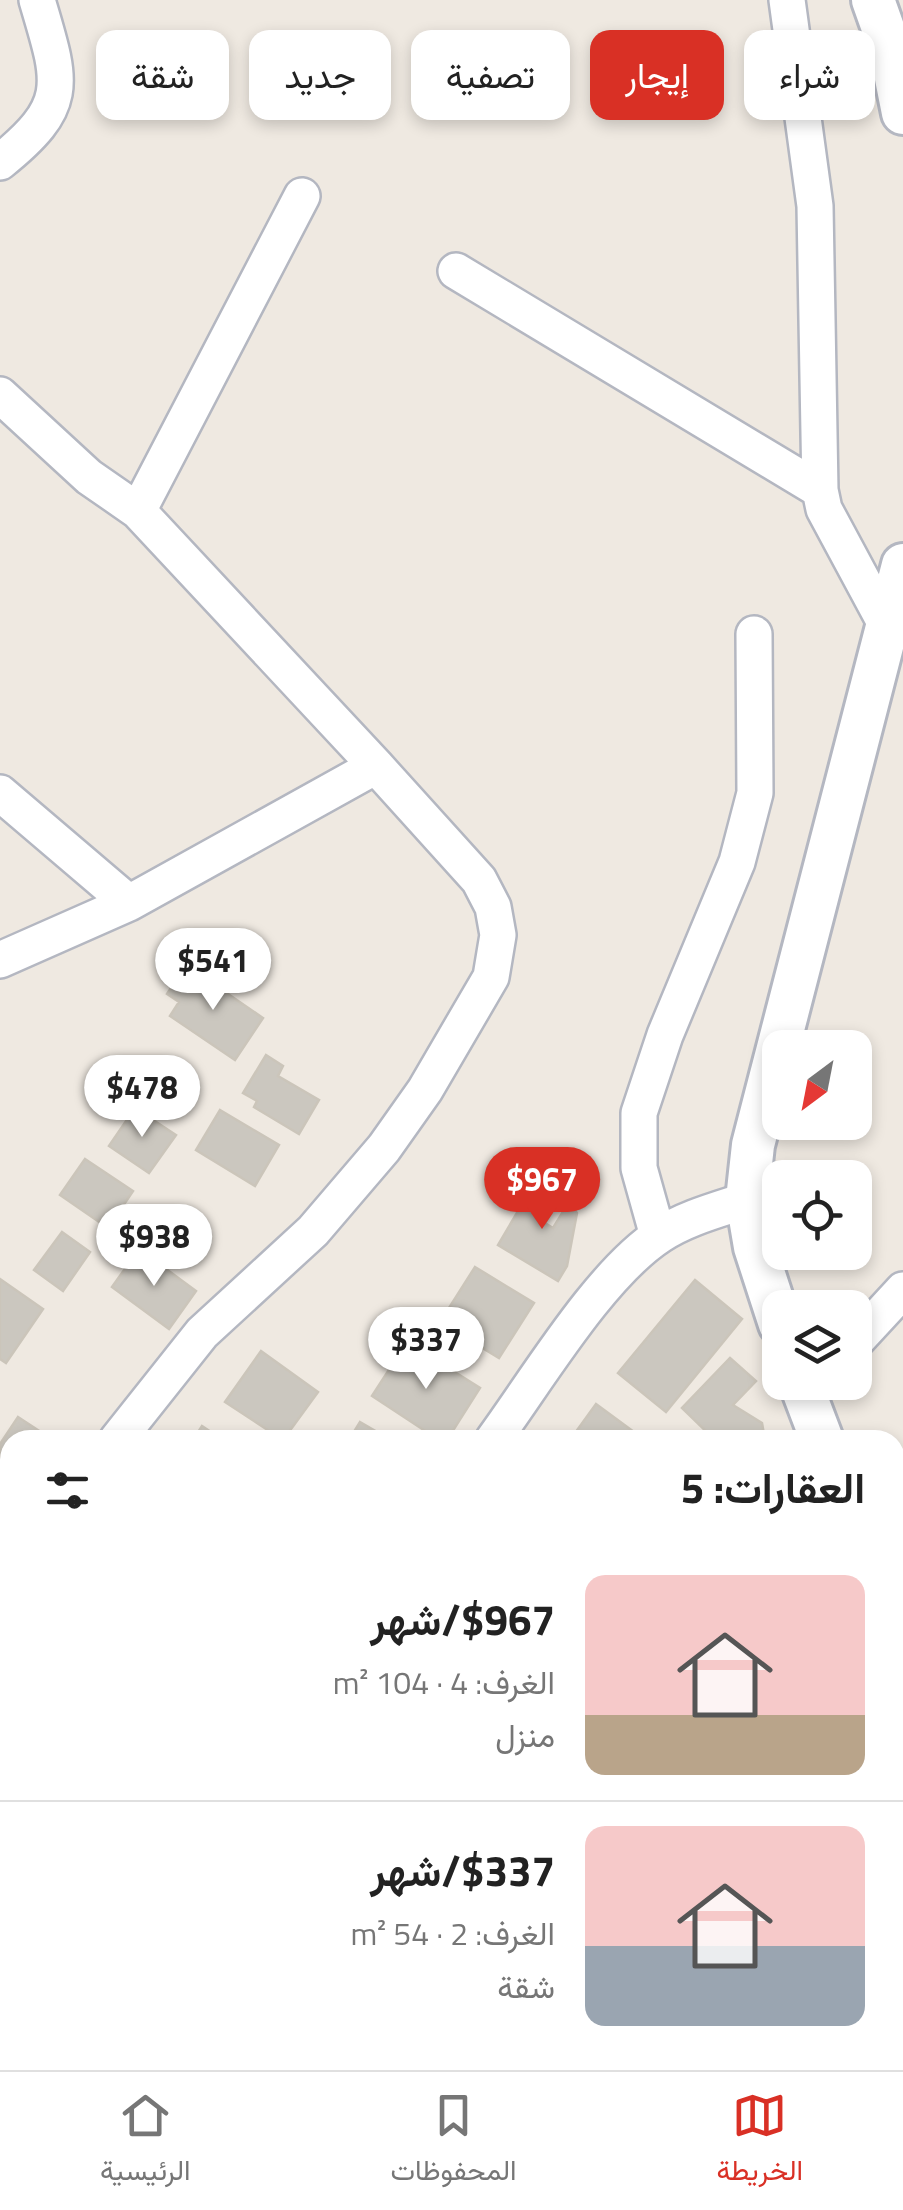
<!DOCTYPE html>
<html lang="ar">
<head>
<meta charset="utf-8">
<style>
	:root { --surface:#fff; --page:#f2f2f2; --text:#222; --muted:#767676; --line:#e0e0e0; --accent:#d93025 }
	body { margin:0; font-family:"Titillium Web",Vazirmatn,sans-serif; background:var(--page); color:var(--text); direction:rtl; height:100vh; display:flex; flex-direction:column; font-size:38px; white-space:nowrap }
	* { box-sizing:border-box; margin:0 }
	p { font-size:32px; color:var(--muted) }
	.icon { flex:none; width:55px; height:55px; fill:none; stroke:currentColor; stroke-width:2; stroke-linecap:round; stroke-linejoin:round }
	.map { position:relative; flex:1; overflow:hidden; direction:ltr }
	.drawer { position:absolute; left:0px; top:1430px; width:905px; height:640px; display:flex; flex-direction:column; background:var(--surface); border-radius:30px 30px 0 0; box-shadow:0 5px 15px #0003; direction:rtl }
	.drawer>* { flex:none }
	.guide { position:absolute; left:30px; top:30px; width:845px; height:90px; direction:rtl; display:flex; gap:20px }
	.needle { width:65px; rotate:212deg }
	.tools { position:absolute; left:762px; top:1030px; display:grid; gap:20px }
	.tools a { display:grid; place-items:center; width:110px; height:110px; border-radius:20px; background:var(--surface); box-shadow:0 5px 15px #0003; font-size:50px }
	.price { position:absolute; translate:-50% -85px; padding:0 22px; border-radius:35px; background:#fff; color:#222; font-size:32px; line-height:65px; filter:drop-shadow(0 2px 5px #0008) }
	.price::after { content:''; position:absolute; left:50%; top:60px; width:30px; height:22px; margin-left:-15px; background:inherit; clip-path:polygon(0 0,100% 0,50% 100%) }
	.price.on { background:var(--accent); color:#fff }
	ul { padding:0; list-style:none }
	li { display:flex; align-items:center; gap:30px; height:250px; padding:0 40px }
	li+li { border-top:2px solid var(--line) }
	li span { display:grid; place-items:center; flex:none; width:280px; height:200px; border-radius:20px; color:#555 }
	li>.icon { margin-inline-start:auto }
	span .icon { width:120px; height:120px; fill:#fffc; stroke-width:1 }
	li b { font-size:42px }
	h2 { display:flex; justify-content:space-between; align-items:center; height:120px; padding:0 40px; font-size:42px }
	.tag { padding:0 35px; border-radius:20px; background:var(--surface); box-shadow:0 5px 15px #0003; font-size:35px; line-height:90px }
	.tag.on { background:var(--accent); color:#fff }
	.tab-bar { display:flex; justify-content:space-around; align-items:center; height:140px; border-top:2px solid var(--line); background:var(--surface); font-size:28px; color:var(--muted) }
	.tab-bar a { display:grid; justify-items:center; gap:5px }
	.tab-bar .on { color:var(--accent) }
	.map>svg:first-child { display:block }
	.building { fill:#cbc7bf; stroke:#cbc5ba; stroke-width:2.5 }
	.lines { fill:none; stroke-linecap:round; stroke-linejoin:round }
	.minor-casing { stroke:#b4b7c1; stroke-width:40 }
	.tertiary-casing { stroke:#b4b7c1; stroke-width:48 }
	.minor { stroke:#fff; stroke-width:35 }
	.tertiary { stroke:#fff; stroke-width:42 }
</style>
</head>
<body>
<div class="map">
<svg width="903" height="2070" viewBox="0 0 903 2070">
	<rect width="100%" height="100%" fill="#efe9e1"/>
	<path class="building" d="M186 965 263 1018 235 1060 170 1016 179 1002 167 994Z
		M266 1055 283 1066 278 1076 319 1100 299 1134 254 1107 257 1101 243 1093Z
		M135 1108 176 1135 149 1173 109 1146Z
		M220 1110 279 1145 255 1186 196 1150Z
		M85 1159 133 1191 108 1228 60 1195Z
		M537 1179 562 1194 545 1223 553 1228 569 1202 577 1213 567 1266 558 1281 498 1245Z
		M62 1232 90 1252 63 1291 34 1270Z
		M139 1249 196 1291 169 1329 112 1287Z
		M475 1267 534 1303 499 1358 440 1322Z
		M0 1279 43 1309 6 1363 0 1359Z
		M695 1280 742 1319 666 1412 618 1373Z
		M407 1342 480 1388 447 1440H439L372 1396Z
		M261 1351 318 1392 283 1440 225 1402Z
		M730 1358 756 1381 733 1405 762 1423 765 1440H715L682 1408Z
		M596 1404 634 1432 628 1440H570Z
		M18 1417 53 1440H10V1489L0 1482V1444Z
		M360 1422 391 1440H349Z
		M202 1426 223 1440H193Z
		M1 1812 10 1820 8 1915 0 1908Z
		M197 2060H265L257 2070H189Z
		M608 2060H615L631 2070H602Z"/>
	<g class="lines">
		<defs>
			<path id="minor" d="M787 0 815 206 820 490 824 509 888 628
				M0 162C71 105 62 84 37 0
				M456 271 820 490
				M0 395 89 477 138 511 376 766 479 880 493 907 498 935 491 977 425 1090 384 1148 313 1231 202 1333 117 1440
				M138 511 302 196
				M0 793 129 903
				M0 960 129 903 376 766
				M658 1236 639 1168V1113L665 1035 737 862 755 793 754 634
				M855 1342 903 1290
				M493 1440C537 1380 599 1275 660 1235 686 1218 717 1210 747 1200
				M0 1612 10 1596
				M0 1751 10 1759
				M895 1890 903 1895
				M381 2070 394 2060"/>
			<path id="tertiary" d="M873 0 890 48 903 113
				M780 1324 755 1247 747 1200 753 1145 903 565
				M800 1382 822 1440
				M895 1575 903 1581
				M895 1703 903 1743"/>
		</defs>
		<use href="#minor" class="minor-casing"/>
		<use href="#tertiary" class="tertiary-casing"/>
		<use href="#minor" class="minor"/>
		<use href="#tertiary" class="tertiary"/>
	</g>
</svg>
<div class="tools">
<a><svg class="needle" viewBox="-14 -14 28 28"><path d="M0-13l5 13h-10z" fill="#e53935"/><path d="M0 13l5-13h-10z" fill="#767676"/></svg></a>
<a><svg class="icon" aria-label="locate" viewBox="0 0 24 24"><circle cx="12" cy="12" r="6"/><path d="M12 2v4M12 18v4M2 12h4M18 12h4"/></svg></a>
<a><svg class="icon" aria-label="layers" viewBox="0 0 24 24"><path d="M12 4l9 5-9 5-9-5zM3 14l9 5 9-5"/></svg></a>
</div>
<b class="price" style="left:213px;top:1013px">$541</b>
<b class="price" style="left:142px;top:1140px">$478</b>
<b class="price on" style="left:542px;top:1232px">$967</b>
<b class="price" style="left:154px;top:1289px">$938</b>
<b class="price" style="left:426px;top:1392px">$337</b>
<div class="guide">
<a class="tag">شراء</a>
<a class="tag on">إيجار</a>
<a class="tag">تصفية</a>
<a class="tag">جديد</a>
<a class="tag">شقة</a>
</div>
<section class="drawer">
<h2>العقارات: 5<svg class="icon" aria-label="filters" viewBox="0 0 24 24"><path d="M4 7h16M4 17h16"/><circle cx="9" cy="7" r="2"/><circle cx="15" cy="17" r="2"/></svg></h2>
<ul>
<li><span style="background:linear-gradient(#f6c9c9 70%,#b9a48a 0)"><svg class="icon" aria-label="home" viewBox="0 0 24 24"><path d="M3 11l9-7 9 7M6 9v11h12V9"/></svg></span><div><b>$967/شهر</b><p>الغرف: 4 · 104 m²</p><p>منزل</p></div></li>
<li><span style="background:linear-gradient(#f6c9c9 60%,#9aa5b1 0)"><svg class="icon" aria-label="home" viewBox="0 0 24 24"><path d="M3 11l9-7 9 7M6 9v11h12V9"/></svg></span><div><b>$337/شهر</b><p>الغرف: 2 · 54 m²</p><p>شقة</p></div></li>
</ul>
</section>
</div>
<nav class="tab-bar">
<a class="on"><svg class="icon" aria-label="map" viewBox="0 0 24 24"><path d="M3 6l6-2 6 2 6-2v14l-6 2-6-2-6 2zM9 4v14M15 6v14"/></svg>الخريطة</a>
<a><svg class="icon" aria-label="saved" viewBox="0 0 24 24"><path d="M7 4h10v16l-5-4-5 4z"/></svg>المحفوظات</a>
<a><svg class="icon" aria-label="home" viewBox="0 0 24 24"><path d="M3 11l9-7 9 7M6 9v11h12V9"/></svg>الرئيسية</a>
</nav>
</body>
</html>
